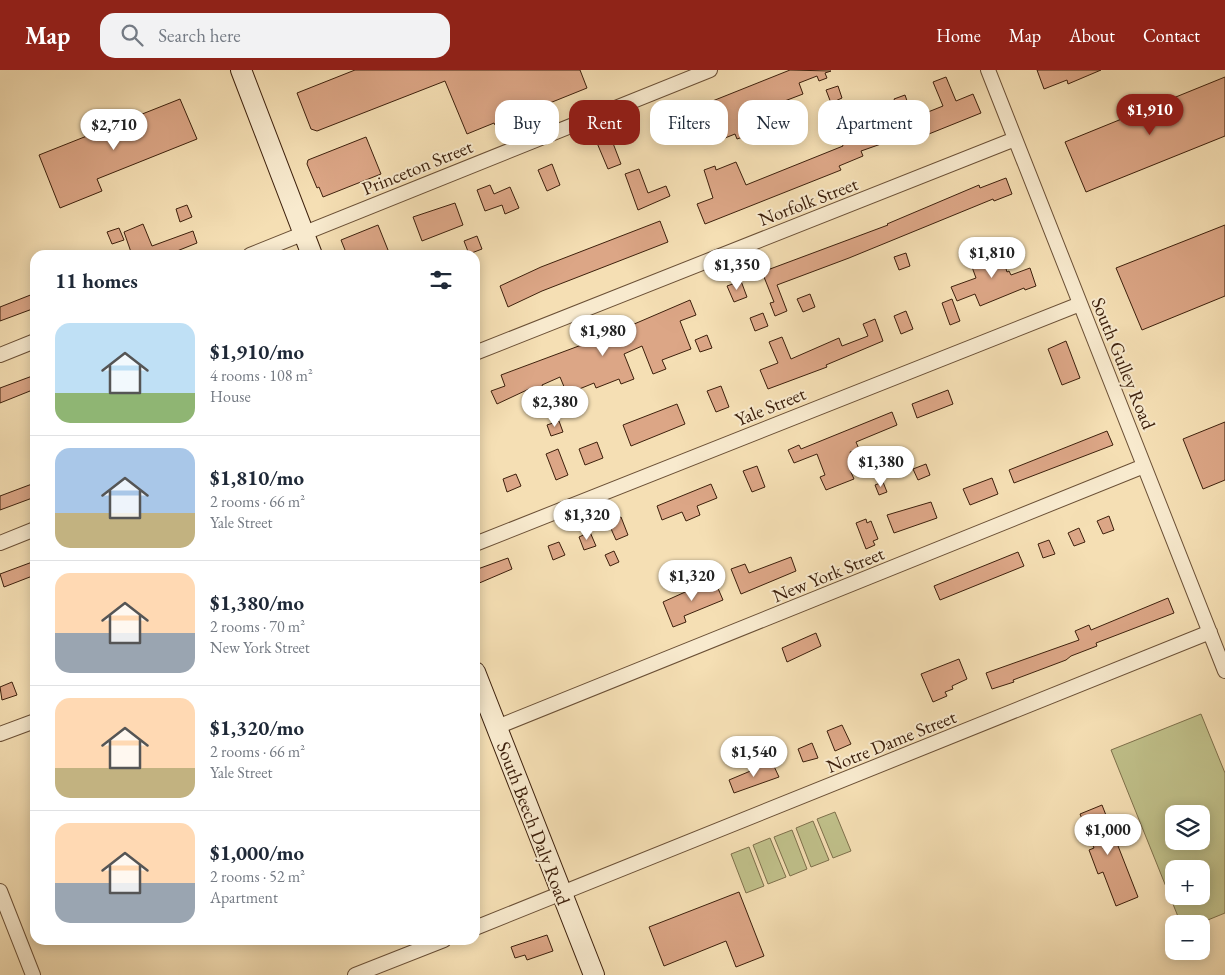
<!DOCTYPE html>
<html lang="en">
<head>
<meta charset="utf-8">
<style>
	:root { --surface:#fff; --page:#f2f2f3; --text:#1f2937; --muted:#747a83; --line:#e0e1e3; --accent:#8f2418 }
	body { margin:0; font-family:"EB Garamond",serif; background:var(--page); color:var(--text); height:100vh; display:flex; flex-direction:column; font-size:19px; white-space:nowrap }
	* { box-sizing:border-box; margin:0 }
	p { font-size:16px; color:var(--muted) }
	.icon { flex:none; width:28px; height:28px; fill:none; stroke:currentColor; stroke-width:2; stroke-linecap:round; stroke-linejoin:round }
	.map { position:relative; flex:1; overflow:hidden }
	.panel { position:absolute; left:30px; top:180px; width:450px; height:695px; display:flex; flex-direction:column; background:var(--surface); border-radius:15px; box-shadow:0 2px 12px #0003 }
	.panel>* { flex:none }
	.hud { position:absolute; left:495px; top:30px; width:475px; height:45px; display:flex; gap:10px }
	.tools { position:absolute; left:1165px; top:735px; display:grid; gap:10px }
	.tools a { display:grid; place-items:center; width:45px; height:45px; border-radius:10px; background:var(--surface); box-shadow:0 2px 12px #0003; font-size:25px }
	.price { position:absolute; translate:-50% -42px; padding:0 11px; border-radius:18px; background:#fff; color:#222; font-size:16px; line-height:32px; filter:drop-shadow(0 1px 2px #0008) }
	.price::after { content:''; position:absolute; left:50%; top:30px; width:15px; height:11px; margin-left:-8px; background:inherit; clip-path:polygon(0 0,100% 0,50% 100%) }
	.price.active { background:var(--accent); color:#fff }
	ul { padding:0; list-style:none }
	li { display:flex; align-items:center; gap:15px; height:125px; padding:0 25px }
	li+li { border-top:1px solid var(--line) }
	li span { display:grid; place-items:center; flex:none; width:140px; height:100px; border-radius:15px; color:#555 }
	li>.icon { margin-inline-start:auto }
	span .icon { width:60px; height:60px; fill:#fffc; stroke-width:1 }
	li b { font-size:21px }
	h2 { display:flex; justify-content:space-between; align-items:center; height:60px; padding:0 25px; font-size:21px }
	.tag { padding:0 18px; border-radius:15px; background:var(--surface); box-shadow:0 2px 12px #0003; font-size:18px; line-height:45px }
	.tag.active { background:var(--accent); color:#fff }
	header { display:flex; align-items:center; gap:30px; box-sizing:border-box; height:70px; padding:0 25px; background:var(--accent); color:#fff }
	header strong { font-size:24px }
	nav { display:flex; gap:28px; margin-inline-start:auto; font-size:18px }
	.search { width:350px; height:45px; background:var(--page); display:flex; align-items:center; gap:12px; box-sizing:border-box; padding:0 18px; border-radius:15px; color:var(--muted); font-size:19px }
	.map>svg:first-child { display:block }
	.green { fill:#c0c08a; stroke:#7e704b; fill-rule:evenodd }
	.building { fill:#dca686; stroke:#3d200c }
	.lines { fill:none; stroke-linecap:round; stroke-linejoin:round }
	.minor-casing { stroke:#6b5036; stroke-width:16 }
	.secondary-casing { stroke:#3d200c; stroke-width:22 }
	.minor { stroke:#f8eace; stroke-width:14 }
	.secondary { stroke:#f8eace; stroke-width:20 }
	.labels { text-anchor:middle; stroke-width:4; stroke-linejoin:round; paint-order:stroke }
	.street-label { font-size:19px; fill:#3d200c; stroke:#f8eace }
</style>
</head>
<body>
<header>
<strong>Map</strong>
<div class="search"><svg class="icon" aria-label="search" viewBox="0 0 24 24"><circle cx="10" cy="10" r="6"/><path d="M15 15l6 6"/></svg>Search here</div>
<nav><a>Home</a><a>Map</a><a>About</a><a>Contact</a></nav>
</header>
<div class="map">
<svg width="1225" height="905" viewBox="0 0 1225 905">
	<rect width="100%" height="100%" fill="#f5dfb4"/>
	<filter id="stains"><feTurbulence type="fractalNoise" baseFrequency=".004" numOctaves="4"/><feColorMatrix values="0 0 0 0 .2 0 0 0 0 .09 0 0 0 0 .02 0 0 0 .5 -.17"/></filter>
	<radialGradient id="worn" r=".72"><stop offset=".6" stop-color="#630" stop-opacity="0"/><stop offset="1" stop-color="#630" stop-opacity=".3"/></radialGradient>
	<path class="green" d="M1201 644 1225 703V843L1198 854H1181L1111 680ZM1174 744H1201V771H1174ZM1174 799H1201V826H1174Z
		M835 742 851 781 833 788 817 749Z
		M813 751 829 790 811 797 796 758Z
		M792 760 807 799 790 806 774 767Z
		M770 768 786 807 768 814 753 775Z
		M749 777 764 816 746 823 731 784Z"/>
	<path class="building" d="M355 0H580L587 18 495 55 494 53 467 64 445 11 317 61 311 59 297 23Z
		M790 0 831 1 825 3 827 8 819 11 817 6 799 13 803 24 782 32 784 36 764 44 769 58 737 69 735 64 715 72 709 56 702 58 699 51 659 67 654 55 661 53 659 47 673 41 675 46Z
		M1037 0H1101L1068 14 1067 10 1044 19Z
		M946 7 956 31 973 24 981 43 904 74 901 67 861 81 863 86 839 96 841 100 705 154 697 134 713 128 704 100 715 96 716 100 736 92 746 115 843 76 841 70 863 61 861 54 877 52 880 61 903 52 894 29 905 25 913 48 943 36 933 12Z
		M1225 7V66L1086 122 1065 72Z
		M838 16 842 28 831 33 826 20Z
		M180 29 197 69 97 109 102 121 60 138 39 85Z
		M366 67 381 104 323 127 319 117 317 118 307 94 308 90Z
		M611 68 621 94 608 99 597 73Z
		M552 94 560 115 547 121 538 100Z
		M639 99 648 123 666 116 670 126 638 140 625 104Z
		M1006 108 1012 124 994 131 993 129 849 188 777 215 787 241 775 246 770 233 774 232 762 202 888 155 887 154 979 115 980 118Z
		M490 115 494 124 510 117 519 138 505 144 502 135 485 141 477 120Z
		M455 133 463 155 422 171 413 147Z
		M187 135 192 147 180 152 176 139Z
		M660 151 668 172 542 221 508 237 500 216 541 197Z
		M143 154 152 176 193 161 197 173 167 185H132L124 162Z
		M378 155 390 185H347L341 170Z
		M1225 155V226L1142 260 1116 198Z
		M119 158 124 170 112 174 107 162Z
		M477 166 482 179 469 184 464 171Z
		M1000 179 1007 202 1009 201 1011 205 1030 198 1036 216 1025 220 1024 218 980 236 975 224 957 231 951 217 976 208 968 186 980 181 982 185Z
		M906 183 910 196 899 200 894 187Z
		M741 211 747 227 734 232 727 216Z
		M33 224 35 238 0 251V237Z
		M810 224 815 237 803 242 797 229Z
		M952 229 960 251 950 255 942 233Z
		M690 230 696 245 680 251 691 279 662 290 666 299 653 304 642 276 624 284 634 309 621 314 619 309 596 318 594 313 567 324 560 307 542 315 548 330 536 335 529 319 497 334 491 321 505 316 501 305 611 264Z
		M906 241 913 259 901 264 894 246Z
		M763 243 768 256 755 261 750 248Z
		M875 249 883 271 826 295 827 297 768 319 760 300 778 293 769 272 782 267 791 289 839 268 842 276 868 266 863 254Z
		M707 265 712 278 700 282 695 270Z
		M1066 271 1080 308 1062 315 1048 279Z
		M35 305V319L0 333V318Z
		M721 316 729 337 716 342 707 321Z
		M948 320 953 334 917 348 912 334Z
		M677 334 685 354 631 376 623 355Z
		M892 342 897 355 856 372 859 379 850 382 857 397 850 400 854 409 826 420 820 407 825 405 817 384 794 393 788 380 799 375 801 379Z
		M559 351 563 362 551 366 547 355Z
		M1225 352V410L1203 419 1183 369Z
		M1107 361 1113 375 1014 413 1009 400Z
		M597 372 603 388 585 395 579 379Z
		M558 379 568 405 556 410 546 384Z
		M926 394 930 405 918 410 913 399Z
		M757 396 765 417 752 422 743 401Z
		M516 404 521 416 507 422 503 409Z
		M992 408 998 424 970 435 963 419Z
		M883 412 887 422 879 425 875 415Z
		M32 414 35 427 0 440V426Z
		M711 414 717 428 697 436 700 445 686 451 682 442 662 450 657 436Z
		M931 432 937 448 894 463 887 445Z
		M1109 446 1114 460 1103 464 1097 451Z
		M621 447 628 465 616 470 608 452Z
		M866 449 867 453 871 451 878 469 873 471 875 475 866 479 856 453Z
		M1079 458 1085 472 1074 476 1068 463Z
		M590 462 596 476 584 480 579 467Z
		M1049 470 1055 484 1043 488 1038 474Z
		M559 472 565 485 553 490 548 476Z
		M614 481 619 492 610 496 605 485Z
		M1018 482 1024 496 940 530 934 516Z
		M791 487 796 501 741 524 731 499 745 494 749 503Z
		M508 488 512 499 477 514 475 500Z
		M35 491V505L4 517 0 504Z
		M714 509 723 530 684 546 686 552 673 557 663 532Z
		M1168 528 1174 543 1096 573 1097 576 1071 586 1066 590 1013 610 1014 612 992 619 986 603 1079 570 1075 561 1089 555 1091 560Z
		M816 563 821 576 787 592 782 578Z
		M959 589 967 609 952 616 953 619 945 622 947 626 933 632 921 604Z
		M12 612 17 625 2 630 0 617Z
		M842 655 851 674 835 681 827 661Z
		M812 673 818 688 803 692 798 679Z
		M772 692 779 707 734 723 729 710Z
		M1102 735 1138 827 1116 836 1103 802 1098 804 1089 780 1094 778 1080 744Z
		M739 822 764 886 736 897 726 871 664 896 649 857Z
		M547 865 553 881 527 890 525 885 515 888 511 877Z"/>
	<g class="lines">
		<defs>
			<path id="minor" d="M988 0 1225 601
				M250 185 710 0
				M475 283 1015 69
				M0 285 35 271
				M0 473 35 459
				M475 474 1080 234
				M497 657 1144 396
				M0 664 35 651
				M0 821 33 905
				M475 858 1210 562
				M355 905 444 870"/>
			<path id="secondary" d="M241 0 312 185
				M475 602 594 905"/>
		</defs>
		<use href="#minor" class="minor-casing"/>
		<use href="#secondary" class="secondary-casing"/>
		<use href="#minor" class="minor"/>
		<use href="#secondary" class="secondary"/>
	</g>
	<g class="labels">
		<g class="street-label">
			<text transform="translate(417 97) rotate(-22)" y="7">Princeton Street</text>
			<text transform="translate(808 131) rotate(-21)" y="7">Norfolk Street</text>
			<text transform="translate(1124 293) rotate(68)" y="7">South Gulley Road</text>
			<text transform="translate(770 336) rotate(-22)" y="7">Yale Street</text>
			<text transform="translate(828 504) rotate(-22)" y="7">New York Street</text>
			<text transform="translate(891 671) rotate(-22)" y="7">Notre Dame Street</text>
			<text transform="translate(534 753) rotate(69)" y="7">South Beech Daly Road</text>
		</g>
	</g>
	<rect width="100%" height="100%" filter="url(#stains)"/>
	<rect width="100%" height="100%" fill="url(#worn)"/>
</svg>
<div class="tools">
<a><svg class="icon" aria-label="layers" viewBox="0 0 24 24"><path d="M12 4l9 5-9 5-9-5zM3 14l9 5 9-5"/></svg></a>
<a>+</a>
<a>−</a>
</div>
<b class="price active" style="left:1150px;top:66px">$1,910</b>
<b class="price" style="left:114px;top:81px">$2,710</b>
<b class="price" style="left:992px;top:209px">$1,810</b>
<b class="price" style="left:737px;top:221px">$1,350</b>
<b class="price" style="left:603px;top:287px">$1,980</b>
<b class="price" style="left:555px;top:358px">$2,380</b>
<b class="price" style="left:881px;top:418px">$1,380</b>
<b class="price" style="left:587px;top:471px">$1,320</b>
<b class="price" style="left:692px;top:532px">$1,320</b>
<b class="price" style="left:754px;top:708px">$1,540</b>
<b class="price" style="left:1108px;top:786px">$1,000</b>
<div class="hud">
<a class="tag">Buy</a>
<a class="tag active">Rent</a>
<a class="tag">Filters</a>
<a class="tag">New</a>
<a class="tag">Apartment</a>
</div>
<section class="panel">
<h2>11 homes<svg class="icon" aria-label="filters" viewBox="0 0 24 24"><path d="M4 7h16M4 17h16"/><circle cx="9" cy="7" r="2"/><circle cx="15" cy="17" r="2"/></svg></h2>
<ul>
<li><span style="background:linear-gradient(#bfe0f5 70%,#8fb573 0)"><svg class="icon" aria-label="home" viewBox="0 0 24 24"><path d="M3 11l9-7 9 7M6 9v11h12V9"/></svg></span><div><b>$1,910/mo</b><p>4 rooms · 108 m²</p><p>House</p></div></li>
<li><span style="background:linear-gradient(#a9c7e8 65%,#c2b280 0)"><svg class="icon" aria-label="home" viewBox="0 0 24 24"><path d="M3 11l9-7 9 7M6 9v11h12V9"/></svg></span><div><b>$1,810/mo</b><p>2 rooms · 66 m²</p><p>Yale Street</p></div></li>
<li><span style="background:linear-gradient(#ffd9b3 60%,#9aa5b1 0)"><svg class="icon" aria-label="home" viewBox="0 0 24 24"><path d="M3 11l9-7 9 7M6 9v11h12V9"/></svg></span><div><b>$1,380/mo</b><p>2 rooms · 70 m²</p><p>New York Street</p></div></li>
<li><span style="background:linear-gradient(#ffd9b3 70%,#c2b280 0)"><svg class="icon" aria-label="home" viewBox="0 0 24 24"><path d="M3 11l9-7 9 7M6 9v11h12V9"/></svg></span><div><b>$1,320/mo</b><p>2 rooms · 66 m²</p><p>Yale Street</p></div></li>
<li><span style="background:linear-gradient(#ffd9b3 60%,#9aa5b1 0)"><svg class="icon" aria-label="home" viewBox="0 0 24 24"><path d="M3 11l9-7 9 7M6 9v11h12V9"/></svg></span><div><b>$1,000/mo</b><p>2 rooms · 52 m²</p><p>Apartment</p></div></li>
</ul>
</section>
</div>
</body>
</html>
